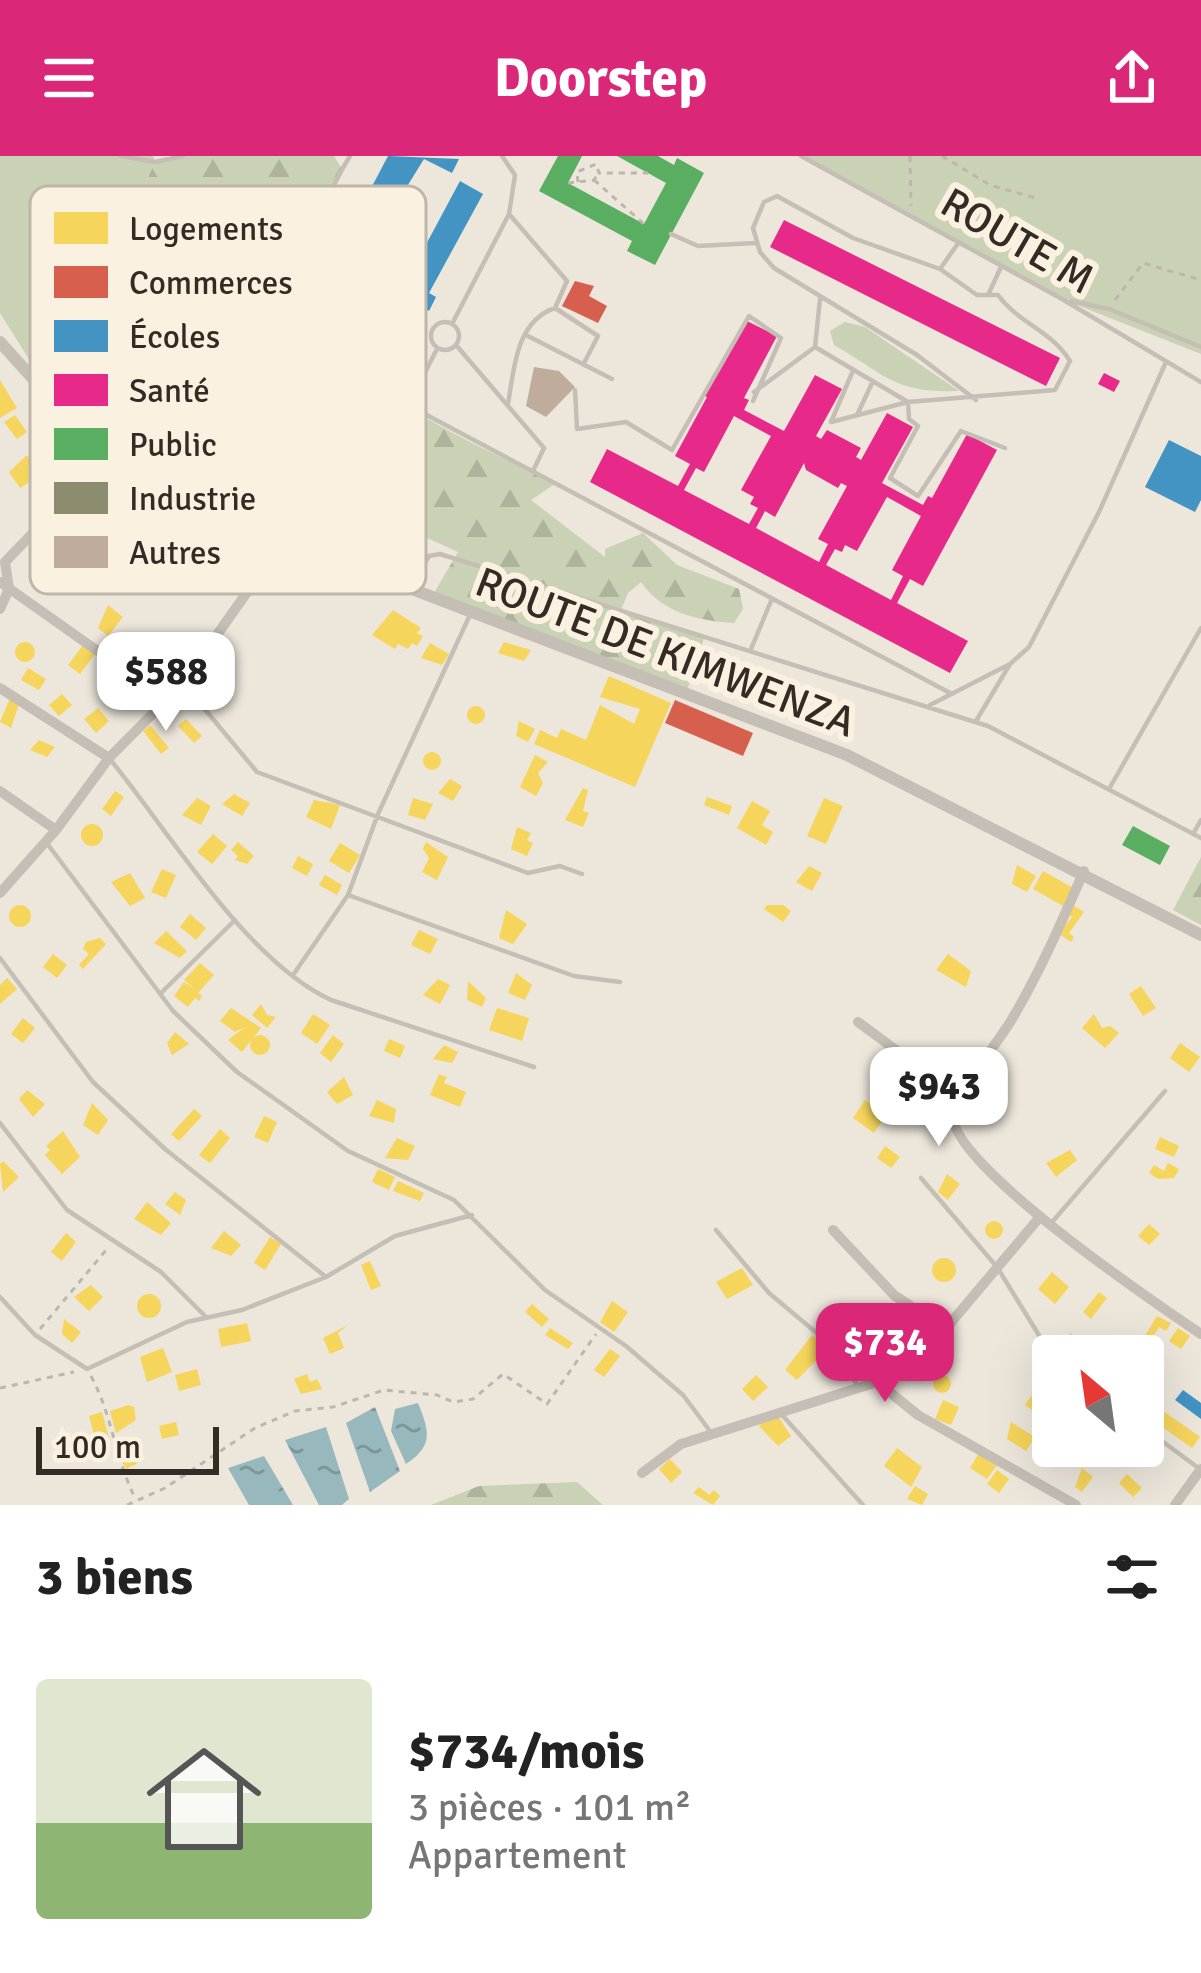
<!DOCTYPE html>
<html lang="fr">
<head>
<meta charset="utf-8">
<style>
	:root { --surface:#fff; --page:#f2f2f2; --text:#222; --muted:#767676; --line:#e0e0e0; --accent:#db2777 }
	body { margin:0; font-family:Signika,sans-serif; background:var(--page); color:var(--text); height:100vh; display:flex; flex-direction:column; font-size:45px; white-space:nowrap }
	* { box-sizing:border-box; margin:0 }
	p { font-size:39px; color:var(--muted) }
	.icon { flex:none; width:66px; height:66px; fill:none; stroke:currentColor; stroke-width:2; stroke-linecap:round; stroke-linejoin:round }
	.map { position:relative; height:1349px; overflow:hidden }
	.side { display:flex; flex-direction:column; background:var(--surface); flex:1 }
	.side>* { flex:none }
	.needle { width:78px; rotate:331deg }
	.tools { position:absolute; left:1032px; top:1179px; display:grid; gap:24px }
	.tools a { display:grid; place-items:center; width:132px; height:132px; border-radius:12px; background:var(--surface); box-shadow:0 12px 48px #0002; font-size:60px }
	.scale { position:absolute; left:36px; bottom:30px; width:183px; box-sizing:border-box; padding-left:12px; border:6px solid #332b24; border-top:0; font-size:33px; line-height:42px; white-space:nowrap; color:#332b24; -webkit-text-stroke:9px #faf1e1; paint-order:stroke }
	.price { position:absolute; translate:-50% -102px; padding:0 27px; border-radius:24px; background:#fff; color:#222; font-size:39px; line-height:78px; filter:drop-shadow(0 3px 6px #0008) }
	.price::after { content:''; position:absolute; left:50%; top:72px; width:36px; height:27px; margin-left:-18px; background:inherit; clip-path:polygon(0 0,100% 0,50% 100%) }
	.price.selected { background:var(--accent); color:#fff }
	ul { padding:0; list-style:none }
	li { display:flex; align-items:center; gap:36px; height:300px; padding:0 36px }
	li+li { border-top:3px solid var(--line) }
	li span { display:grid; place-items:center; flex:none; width:336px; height:240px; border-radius:12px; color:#555 }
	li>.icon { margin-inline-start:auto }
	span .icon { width:144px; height:144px; fill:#fffc; stroke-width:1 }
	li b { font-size:51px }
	h2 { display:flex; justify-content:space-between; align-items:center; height:144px; padding:0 36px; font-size:51px }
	header { display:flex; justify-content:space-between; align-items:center; height:156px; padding:0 36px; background:var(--accent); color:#fff; font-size:54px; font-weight:700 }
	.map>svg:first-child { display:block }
	.grass { fill:#c9d2b4 }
	.forest { fill:url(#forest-firs) }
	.water { fill:url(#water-ripples) }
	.homes { fill:#f6d55c }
	.shops { fill:#d6604d }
	.schools { fill:#4393c3 }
	.health { fill:#e7298a; fill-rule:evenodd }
	.public { fill:#5aae61 }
	.building { fill:#c0ac9c }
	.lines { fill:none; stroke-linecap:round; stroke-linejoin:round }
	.path { stroke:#bcb6ae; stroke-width:3; stroke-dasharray:6 6; stroke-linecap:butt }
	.service { stroke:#c4beb5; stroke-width:4.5 }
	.minor { stroke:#c4beb5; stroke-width:10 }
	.tertiary { stroke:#c4beb5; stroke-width:12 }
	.labels { text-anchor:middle; stroke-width:12; stroke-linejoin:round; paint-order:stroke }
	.street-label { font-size:42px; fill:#332b24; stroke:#faf1e1 }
	.key { fill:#faf1e1; stroke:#beb6a8; stroke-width:3 }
	.key-label { font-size:33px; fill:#332b24 }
</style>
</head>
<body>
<header><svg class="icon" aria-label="menu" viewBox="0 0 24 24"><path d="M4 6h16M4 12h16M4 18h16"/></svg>Doorstep<svg class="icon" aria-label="share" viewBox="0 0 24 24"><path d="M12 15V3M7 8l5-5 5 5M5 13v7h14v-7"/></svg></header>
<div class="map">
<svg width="1201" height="1349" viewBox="0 0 1201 1349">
	<defs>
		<pattern id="forest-firs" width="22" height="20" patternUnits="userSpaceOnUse" patternTransform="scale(3)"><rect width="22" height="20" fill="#c9d2b4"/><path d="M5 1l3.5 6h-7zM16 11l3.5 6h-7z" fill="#adb49b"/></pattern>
		<pattern id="water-ripples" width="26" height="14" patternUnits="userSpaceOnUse" patternTransform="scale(3)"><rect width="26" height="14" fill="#97b8bd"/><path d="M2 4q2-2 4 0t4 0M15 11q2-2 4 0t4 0" fill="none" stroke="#7c9699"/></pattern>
	</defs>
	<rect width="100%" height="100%" fill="#ece6db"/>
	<path class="grass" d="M0 0H153L155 6 51 238 0 157Z
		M803 0H1201V198L1062 143Z
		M845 166 865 171 959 235C893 237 888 220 834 189L830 175Z"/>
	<path class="forest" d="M181 0H334L342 13C329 45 314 75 313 110 311 228 469 282 555 328L531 344 605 401V393L643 377 677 409 739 433 743 453 734 467C699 465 662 457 641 426L628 437 621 454 705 479 687 535 434 437 458 396 425 381 398 421C272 369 159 324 51 238L155 6Z
		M1201 701V769L1173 754Z
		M577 1326 603 1349H431L479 1330Z"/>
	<path class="water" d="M418 1247C430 1276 433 1290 406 1308L391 1275 395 1253Z
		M375 1251 400 1315 370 1336 346 1267Z
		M326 1271 349 1343 342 1349H319L285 1284Z
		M264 1300 293 1349H249L228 1312Z"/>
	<path class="homes" d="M0 224 17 252 0 262Z
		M15 259 27 276 17 283 4 266Z
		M26 300 34 301 44 317 20 332 9 316Z
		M33 383 65 396 60 407 29 393Z
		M108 449 123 461 108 480 98 472Z
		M393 454 421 472 417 477 423 480 417 490 412 487 408 493 398 488 395 493 372 479Z
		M167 483 184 490 171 506 157 494Z
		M15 496a10 10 0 1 1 20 0a10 10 0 1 1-20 0Z
		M504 486 531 494 524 505 498 497Z
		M430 487 449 498 442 509 421 502Z
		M83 489 95 498 80 518 68 509Z
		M28 512 46 523 39 534 21 524Z
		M609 520 671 547 635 631 534 588 540 574 557 582 561 573 586 584 600 549 634 568 640 553 600 541Z
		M62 538 72 549 59 560 49 549Z
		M10 542 19 548 11 572 0 566Z
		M467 559a9 9 0 1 1 18 0a9 9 0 1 1-18 0Z
		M98 552 109 565 96 577 84 563Z
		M186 563 202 580 194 587 178 570Z
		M519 565 535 573 528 586 516 580Z
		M150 569 169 592 161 598 143 575Z
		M39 584 55 591 47 601 30 594Z
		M423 605a9 9 0 1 1 18 0a9 9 0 1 1-18 0Z
		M535 599 548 606 538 617 543 627 536 640 520 631Z
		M450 623 462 630 453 645 438 637Z
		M583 632 588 634 583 655 589 657 583 671 565 664Z
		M115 635 124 641 111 660 102 653Z
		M234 638 250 647 242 660 222 648Z
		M707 641 732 650 729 659 704 649Z
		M197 642 211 650 201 669 182 659Z
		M413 642 433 648 425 664 408 659Z
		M824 642 843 650 826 688 807 680Z
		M314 644 340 649 331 673 306 661Z
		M752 645 770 655 762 669 773 676 766 689 737 672Z
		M81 679a11 11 0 1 1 22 0a11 11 0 1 1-22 0Z
		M517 671 531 677 527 684 533 687 527 700 511 693Z
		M213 678 227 690 212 708 197 696Z
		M238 686 254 700 247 708 235 704 238 700 231 694Z
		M426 686 448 701 437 724 422 716 429 702 423 693Z
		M340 687 360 699 349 717 329 705Z
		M298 700 313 708 307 720 292 712Z
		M1017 709 1036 720 1027 736 1012 728Z
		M809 710 822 717 812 735 796 726Z
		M162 713 176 719 166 742 151 736Z
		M1043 715 1075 733 1065 751 1033 733Z
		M130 717 145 742 130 750 111 726Z
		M325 719 342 729 337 739 319 729Z
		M9 760a11 11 0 1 1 22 0a11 11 0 1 1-22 0Z
		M767 749H783L791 755 783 766 764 753Z
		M1073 749 1084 756 1069 777 1074 781 1071 786 1059 778 1072 761 1067 758Z
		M506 754 527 768 513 788 499 782Z
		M190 758 206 772 196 784 180 771Z
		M419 774 438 783 430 798 411 789Z
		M166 775 187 795 180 802 154 787Z
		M100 782 106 788 83 813 79 809 89 798 83 793 86 786Z
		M53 798 67 809 57 822 43 811Z
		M948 798 971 815 966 831 936 814Z
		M200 807 214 819 198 837 202 840 199 845 195 842 188 851 174 840 184 826 195 833 184 824Z
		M516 817 532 829 525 844 508 837Z
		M7 822 17 833 0 848V829Z
		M438 823 450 829 440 848 423 839Z
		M468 825 486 842 482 851 467 844Z
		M1141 830 1156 852 1143 860 1129 838Z
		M261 848 267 859 276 861 267 872 252 859Z
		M231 852 261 872 242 896 228 884 245 871 235 876 220 865Z
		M497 852 529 862 522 885 489 874Z
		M313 858 330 869 317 888 301 877Z
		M1094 858 1102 872 1110 870 1119 877 1105 892 1082 872Z
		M23 862 35 872 23 887 11 878Z
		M175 876 189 888 172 899 167 887Z
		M333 879 344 888 331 906 320 897Z
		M250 889a10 10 0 1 1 20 0a10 10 0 1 1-20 0Z
		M389 883 405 890 400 902 384 895Z
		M1180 887 1200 901 1189 916 1170 902Z
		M444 889 458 896 452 907 433 903Z
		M439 918 447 921 444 927 466 936 460 951 430 939Z
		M344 921 353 939 337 948 327 936Z
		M895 932 914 948 908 959 887 947Z
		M27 934 45 948 33 961 19 943Z
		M377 944 396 953 394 967 369 960Z
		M865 944 886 959 874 977 853 962Z
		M92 947 108 964 98 979 83 969Z
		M194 953 202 960 179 985 171 978Z
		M264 960 277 966 268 987 254 981Z
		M220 973 230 982 210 1007 199 999Z
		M63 975 80 1001 62 1018 45 999 50 994 46 990Z
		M1160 981 1179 990 1174 1001 1155 993Z
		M397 982 415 990 408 1004 385 1002Z
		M885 990 900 1001 891 1012 877 1002Z
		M1070 994 1077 1004 1056 1021 1046 1007Z
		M3 1005 19 1021 3 1036 0 1008Z
		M1168 1007 1179 1013 1174 1022 1158 1023 1149 1017 1154 1009 1164 1015Z
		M378 1013 395 1021 389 1034 372 1026Z
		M947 1018 960 1028 948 1044 938 1036Z
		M398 1025 424 1037 420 1045 393 1035Z
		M175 1036 186 1044 180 1059 165 1048Z
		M147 1046 171 1067 161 1079 134 1063Z
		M985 1074a9 9 0 1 1 18 0a9 9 0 1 1-18 0Z
		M1149 1068 1160 1078 1149 1089 1138 1080Z
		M224 1075 241 1089 231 1100 211 1092Z
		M66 1077 76 1086 62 1105 51 1096Z
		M270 1081 281 1088 265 1114 254 1107Z
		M932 1114a12 12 0 1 1 24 0a12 12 0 1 1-24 0Z
		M370 1105 381 1130 371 1134 361 1109Z
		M742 1112 753 1129 727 1143 716 1126Z
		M1052 1116 1069 1131 1055 1148 1038 1133Z
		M91 1129 103 1141 89 1155 74 1141Z
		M1099 1136 1107 1142 1091 1163 1083 1156Z
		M137 1150a12 12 0 1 1 24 0a12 12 0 1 1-24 0Z
		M612 1145 628 1156 614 1176 600 1166Z
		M532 1148 549 1163 542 1171 525 1156Z
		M1157 1160 1171 1167 1166 1175 1159 1171 1144 1195 1140 1188Z
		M64 1163 81 1176 72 1187 62 1178Z
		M907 1165 918 1177 906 1188 895 1176Z
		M247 1167 251 1185 221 1191 218 1173Z
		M348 1169 338 1177 344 1192 330 1198 323 1182Z
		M550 1172 573 1187 568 1193 545 1179Z
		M1178 1172 1190 1180 1181 1193 1169 1185Z
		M1071 1177 1081 1187 1075 1196 1070 1192 1064 1200H1054Z
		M812 1179 828 1192 797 1224 785 1214Z
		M163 1192 172 1216 147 1226 140 1201Z
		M610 1193 620 1200 604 1221 594 1214Z
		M197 1213 201 1229 179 1235 175 1219Z
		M307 1218 310 1226 317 1223 322 1233 301 1238 294 1223Z
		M756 1219 768 1231 753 1245 742 1233Z
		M933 1228a9 9 0 1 1 18 0a9 9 0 1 1-18 0Z
		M1038 1230 1046 1236 1041 1242 1050 1249 1042 1261 1025 1249Z
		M943 1244 959 1251 951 1269 935 1263Z
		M128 1249 134 1251 136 1264 116 1277 110 1255Z
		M1159 1252 1200 1281 1192 1292 1151 1263Z
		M102 1256 110 1286 97 1290 89 1260Z
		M776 1257 791 1280 778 1290 759 1270Z
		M176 1266 179 1279 162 1283 159 1270Z
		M1011 1266 1035 1281 1026 1295 1007 1283Z
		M132 1286 138 1307 126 1313 116 1293Z
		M897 1292 922 1311 911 1331 884 1310Z
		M979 1297 997 1309 987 1323 970 1312Z
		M670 1303 682 1316 671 1327 659 1313Z
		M1082 1312 1093 1321 1082 1336 1075 1331Z
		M997 1314 1009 1323 999 1337 987 1328Z
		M1127 1318 1142 1332 1133 1341 1119 1327Z
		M915 1330 928 1338 922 1349 907 1343Z
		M699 1331 709 1339 714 1334 720 1340 713 1349 693 1337Z"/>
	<path class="shops" d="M575 125 594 130 589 140 607 150 598 167 562 150Z
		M675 544 753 577 743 600 665 567Z"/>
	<path class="schools" d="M388 0 459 3 452 17 424 3 383 69 411 84 394 117 407 124 460 25 483 38 429 137 436 141 429 155 422 151 403 187 380 175 398 142 355 122 372 89 348 76Z
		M1169 284 1201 300V344L1195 356 1145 331Z
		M1183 1234 1201 1247V1263L1175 1244Z"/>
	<path class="health" d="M784 64 1060 202 1046 230 770 91Z
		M747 165 777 180 744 242 749 244 744 254 784 275 815 219 842 233 816 280 821 283 827 274 861 292 856 301 861 304 887 257 913 271 882 327 923 349 928 340 932 342 967 278 997 294 923 430 910 423 897 447 968 485 950 517 590 326 607 293 678 330 690 308 675 300 707 241 703 239ZM734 260 771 280 741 334 754 341 750 348 758 352 749 368 684 334 696 312 704 316ZM804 307 806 314 838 332 841 327 847 330 818 383 828 388 819 406 756 372 765 355 775 361ZM887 341 921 360 892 414 903 420 891 444 826 409 835 393 842 396 845 389 857 395Z
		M1104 217 1120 225 1114 236 1098 228Z"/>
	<path class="public" d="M558 0H582L568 27 644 68 666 27 617 0H658L674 9 677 2 704 17 655 109 627 95 632 85 539 35Z
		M1133 670 1170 690 1160 709 1122 689Z"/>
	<path class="building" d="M534 211 559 215 575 231 546 261 526 250Z"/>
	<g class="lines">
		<path class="path" d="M910 0 911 50
			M942 0 990 29 1039 43
			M594 24 644 68
			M578 26 577 16 596 8 599 17H648
			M568 27 594 24 598 18
			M1115 144 1143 107 1201 124
			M40 1173 107 1093
			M91 1220C113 1261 114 1300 136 1344
			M0 1232 74 1216
			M127 1349 165 1332 255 1272 295 1255 333 1251 384 1234 437 1239 453 1246 473 1243 503 1218 547 1248 596 1178"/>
		<path class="service" d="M121 0 155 6 183 0
			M350 0C299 81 305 164 374 231L952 538
			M801 0 1062 143 1201 226
			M509 58 567 125 555 152
			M671 78 698 90 755 87
			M959 86 940 113 853 82 777 40 764 46 753 72 760 96 774 112 917 199 976 244
			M988 139 1001 111
			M1071 145 1109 153 1201 191
			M431 180a14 14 0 1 1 28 0a14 14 0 1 1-28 0Z
			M452 168 509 58 515 19 502 0
			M526 179 612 223
			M456 189 544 292 533 315
			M815 191 908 246 1055 234 1070 205C1051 174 1018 167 998 139H977L940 113
			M417 232 437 193
			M575 234 577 273 626 266 672 294 749 160 781 182 753 245
			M754 236 815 191 820 143
			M508 248C514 213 516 165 555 152L598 180 584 207
			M858 257 873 225
			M831 266 908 246 909 263 918 270 890 322 918 340 961 275 1005 292
			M831 266 852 217
			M413 427 429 400 440 398 988 570 1201 682
			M751 493 771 445
			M183 527 257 616 528 717 560 710 582 718
			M930 549 1010 508 1029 491 1099 356 1166 206
			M976 565 1010 508
			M109 602C169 675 246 805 331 844L534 911
			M1109 633 1201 472
			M1193 678 1201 664
			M46 686 173 855 237 916 348 995 454 1044 545 1134 626 1190 683 1239 710 1275
			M348 739 574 820 620 826
			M0 802 93 926 165 993 326 1121
			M293 819 348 739 378 658 469 461
			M162 836 235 764
			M0 967 67 1054 161 1116 206 1161
			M921 1022 997 1111 1053 1202
			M1053 1065 1165 935
			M716 1074 769 1137 825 1184 856 1227
			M0 1141 35 1179 87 1213 187 1166 242 1154 326 1121 395 1080 472 1059
			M783 1260 863 1349
			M1143 1271 1197 1311"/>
		<path class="minor" d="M0 426 109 503 176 535
			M0 453 9 433 5 406 106 301
			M0 532 109 602
			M0 635 56 674
			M1084 715C1062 765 1040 816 1012 863 995 892 963 925 954 957 940 1002 1161 1151 1201 1178
			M0 737 56 674 109 602 183 527 286 381
			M858 866 923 914 952 961
			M833 1074 894 1139 946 1174
			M877 1226 918 1259 1076 1349
			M642 1317 681 1288 877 1226 921 1202 1039 1062
			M1175 1349 1201 1313"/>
		<path class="tertiary" d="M0 186 73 267 168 330 409 432 847 599 1201 779"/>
	</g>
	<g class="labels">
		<g class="street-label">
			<text transform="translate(1018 84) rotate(30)" y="15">ROUTE M</text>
			<text transform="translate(666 495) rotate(21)" y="15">ROUTE DE KIMWENZA</text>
		</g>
	</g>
	<rect x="30" y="30" width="396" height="408" rx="18" class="key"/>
	<rect x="54" y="56" width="54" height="32" fill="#f6d55c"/>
	<rect x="54" y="110" width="54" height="32" fill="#d6604d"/>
	<rect x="54" y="164" width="54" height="32" fill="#4393c3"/>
	<rect x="54" y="218" width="54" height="32" fill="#e7298a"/>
	<rect x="54" y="272" width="54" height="32" fill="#5aae61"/>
	<rect x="54" y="326" width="54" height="32" fill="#8c8c6e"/>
	<rect x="54" y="380" width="54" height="32" fill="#c0ac9c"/>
	<g class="key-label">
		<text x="129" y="84">Logements</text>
		<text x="129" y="138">Commerces</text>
		<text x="129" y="192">Écoles</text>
		<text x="129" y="246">Santé</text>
		<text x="129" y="300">Public</text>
		<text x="129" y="354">Industrie</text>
		<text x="129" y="408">Autres</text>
	</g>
</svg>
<div class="tools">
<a><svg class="needle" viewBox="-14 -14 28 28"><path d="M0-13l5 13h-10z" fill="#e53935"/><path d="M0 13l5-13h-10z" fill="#767676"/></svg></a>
</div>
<div class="scale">100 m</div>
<b class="price" style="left:166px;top:578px">$588</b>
<b class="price" style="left:939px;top:993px">$943</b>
<b class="price selected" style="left:885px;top:1249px">$734</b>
</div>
<section class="side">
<h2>3 biens<svg class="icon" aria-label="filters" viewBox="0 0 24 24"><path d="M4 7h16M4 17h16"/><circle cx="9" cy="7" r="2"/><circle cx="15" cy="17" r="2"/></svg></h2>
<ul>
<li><span style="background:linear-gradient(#dfe7d0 60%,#8fb573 0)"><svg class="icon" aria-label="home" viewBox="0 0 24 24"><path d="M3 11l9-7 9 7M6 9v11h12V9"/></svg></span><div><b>$734/mois</b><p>3 pièces · 101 m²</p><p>Appartement</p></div></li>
</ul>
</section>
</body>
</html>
